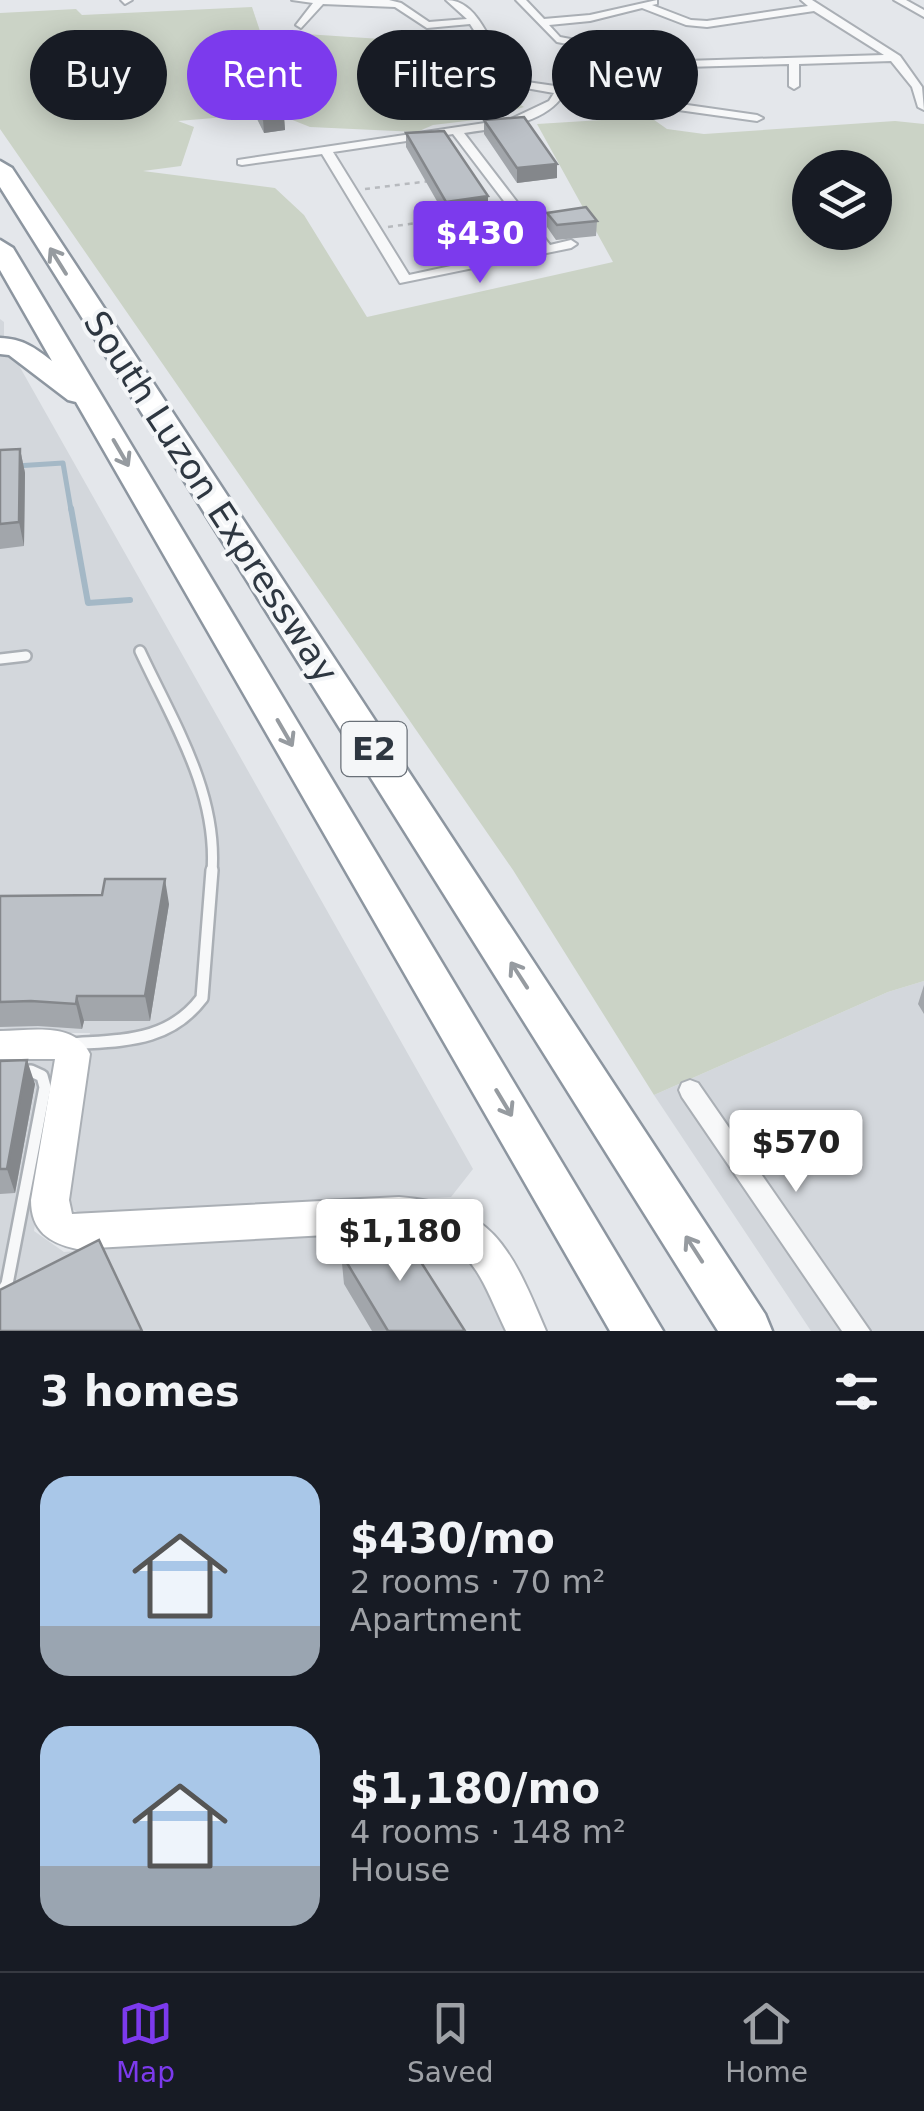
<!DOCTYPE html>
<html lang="en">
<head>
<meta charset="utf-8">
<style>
	:root { --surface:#171b24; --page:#20242c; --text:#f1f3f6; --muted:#9ea1a6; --line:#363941; --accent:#7c3aed }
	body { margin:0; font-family:"DejaVu Sans",sans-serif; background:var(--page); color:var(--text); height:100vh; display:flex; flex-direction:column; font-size:38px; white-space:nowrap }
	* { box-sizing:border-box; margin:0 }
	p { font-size:32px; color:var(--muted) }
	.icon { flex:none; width:55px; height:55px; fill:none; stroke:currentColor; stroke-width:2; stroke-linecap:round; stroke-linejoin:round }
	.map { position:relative; height:1331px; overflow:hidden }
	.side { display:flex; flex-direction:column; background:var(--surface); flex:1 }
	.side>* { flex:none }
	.guide { position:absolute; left:30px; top:30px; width:865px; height:90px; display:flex; gap:20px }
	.tools { position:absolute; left:792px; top:150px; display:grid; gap:20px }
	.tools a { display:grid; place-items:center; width:100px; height:100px; border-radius:50%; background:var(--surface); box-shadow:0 5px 25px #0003; font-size:50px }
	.price { position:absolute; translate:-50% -85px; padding:0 22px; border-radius:10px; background:#fff; color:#222; font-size:32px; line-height:65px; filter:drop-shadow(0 2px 5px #0008) }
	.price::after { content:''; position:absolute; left:50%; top:60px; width:30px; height:22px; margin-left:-15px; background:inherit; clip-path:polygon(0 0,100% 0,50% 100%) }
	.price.current { background:var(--accent); color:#fff }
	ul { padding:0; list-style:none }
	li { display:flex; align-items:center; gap:30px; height:250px; padding:0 40px }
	li span { display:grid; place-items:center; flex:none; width:280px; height:200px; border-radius:30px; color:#555 }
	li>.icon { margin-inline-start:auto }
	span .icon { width:120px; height:120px; fill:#fffc; stroke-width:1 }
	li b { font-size:42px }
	h2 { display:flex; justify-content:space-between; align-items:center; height:120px; padding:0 40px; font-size:42px }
	.pill { padding:0 35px; border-radius:45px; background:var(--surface); box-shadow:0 5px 25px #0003; font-size:35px; line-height:90px }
	.pill.current { background:var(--accent); color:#fff }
	.menu { display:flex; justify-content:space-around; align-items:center; height:140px; border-top:2px solid var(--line); background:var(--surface); font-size:28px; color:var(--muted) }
	.menu a { display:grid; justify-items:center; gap:5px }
	.menu .current { color:var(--accent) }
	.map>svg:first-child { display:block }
	.built { fill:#d3d7dc }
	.green { fill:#cbd3c6; fill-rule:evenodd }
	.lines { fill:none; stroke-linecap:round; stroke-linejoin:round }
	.stream-far1 { stroke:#a4b8c6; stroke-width:5 }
	.stream { stroke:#a4b8c6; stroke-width:6 }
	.lane-far1-casing { stroke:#aaafb5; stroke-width:14 }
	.lane-casing { stroke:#aaafb5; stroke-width:16 }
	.street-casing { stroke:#aaafb5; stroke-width:4 }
	.secondary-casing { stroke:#aaafb5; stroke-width:4 }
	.highway-casing { stroke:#8d96a0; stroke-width:5 }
	.path { stroke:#b7babe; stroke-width:2.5; stroke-dasharray:5 5; stroke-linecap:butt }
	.lane-far1 { stroke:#f7f8f9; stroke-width:9 }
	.lane { stroke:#f7f8f9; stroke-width:11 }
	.street { fill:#f7f8f9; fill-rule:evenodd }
	.secondary { fill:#fff; fill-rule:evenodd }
	.highway { fill:#fff; fill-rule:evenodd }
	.wall { fill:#a2a6ab }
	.shaded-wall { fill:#84878b }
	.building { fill:#bcc1c7; stroke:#84878b; stroke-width:2.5 }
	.oneway { stroke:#969ba0 }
	.labels { text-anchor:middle; stroke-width:8; stroke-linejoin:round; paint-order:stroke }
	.shield { fill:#f4f6f8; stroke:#697078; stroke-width:2.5 }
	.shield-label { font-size:32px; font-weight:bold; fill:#2e3741 }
	.street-label { font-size:35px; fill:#2e3741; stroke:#f4f6f8 }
</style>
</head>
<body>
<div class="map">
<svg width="924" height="1331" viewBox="0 0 924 1331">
	<rect width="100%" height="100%" fill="#e4e7eb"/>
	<path class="built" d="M0 319 4 322V339L473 1169 451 1197 91 1219 62 1204 90 1033H0Z
		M924 981V1331H811L654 1095 888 992Z
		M62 1055 34 1231 64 1252 421 1224 464 1245 507 1331H0V1056Z"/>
	<path class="green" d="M252 7 260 31 472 45 492 88 524 107 483 119 433 125 417 132 310 127 275 113 178 121 194 127 181 166 143 171 275 188 304 215 367 317 613 262 537 124 650 117 667 129 704 134 895 121 924 124V981L888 992 654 1095 513 870 0 129V13L76 9 82 15ZM810 168H875V232H810Z"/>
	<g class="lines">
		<path class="stream-far1" d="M0 467 63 463 71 510"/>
		<path class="stream" d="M71 508 88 603 130 600"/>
		<defs>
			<path id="lane-far1" d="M140 651C173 722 218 792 212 872
				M0 659 26 656"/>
			<path id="lane" d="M70 1044C122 1040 168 1043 202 998L212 870
				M0 1072 31 1071 42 1076 45 1087 7 1284 0 1295"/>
			<path id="street" d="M121 0H132L125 4Z
				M292 0H389L401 3 429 22 467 19 446 0C482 0 491 53 513 74 517 77 522 79 527 82L757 115 763 118 757 121 564 94C544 125 498 128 464 133L550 245 571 240 577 244 571 248 400 283 322 154 242 165 238 164V160L511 119 549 101 554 93 520 87 504 77 470 24 427 28 395 7 323 4 301 28 296 25 313 3ZM453 134 539 247 409 275 333 152Z
				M516 0H526L544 19 590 15 657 0V4L652 5 691 20 707 21 808 6 801 0H812L900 56 922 87 924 110 918 107 912 87 891 61 799 64V86L794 89 789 86V64L685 67 557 42ZM642 8 686 25 707 27 814 11 884 55 685 61 560 37 549 25 590 21Z
				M894 0H906L924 10V17Z
				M690 1080 698 1083 870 1331H842L682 1097 679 1090 682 1083Z"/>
			<path id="secondary" d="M0 1031C31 1031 74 1021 90 1054L69 1200 72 1214 399 1197C494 1204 512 1251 546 1331H506C478 1272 471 1236 399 1231L77 1249C49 1243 31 1231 31 1200L55 1059H0Z"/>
			<path id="highway" d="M0 161 12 168 765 1314 772 1331H718L0 187Z
				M0 240 13 248 663 1331H610L76 402 68 400 9 355 0 354V338C23 339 34 347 52 361L0 270Z"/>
		</defs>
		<use href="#lane-far1" class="lane-far1-casing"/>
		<use href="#lane" class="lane-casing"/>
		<use href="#street" class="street-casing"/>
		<use href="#secondary" class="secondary-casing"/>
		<use href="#highway" class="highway-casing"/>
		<path class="path" d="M365 189 430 181
			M388 227 502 211"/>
		<use href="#lane-far1" class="lane-far1"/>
		<use href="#lane" class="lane"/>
		<use href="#street" class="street"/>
		<use href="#secondary" class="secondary"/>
		<use href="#highway" class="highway"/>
	</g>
	<path class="wall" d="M256 105 284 117 285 130 264 133 257 119Z
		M484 120 557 164V178L517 183 484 134Z
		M406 133 488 210 446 217 406 147Z
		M547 213 597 221 596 236 556 240 547 227Z
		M20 449 25 473 24 546 0 549V450Z
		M102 895 169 904 150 1021H84L82 1029 38 1026 0 1027V896Z
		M924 985V1014L918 1004Z
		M0 1061 35 1084 15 1193 0 1194Z
		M341 1253 465 1331H372L344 1284Z"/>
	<path class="shaded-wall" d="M284 117 285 130 264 133 263 119Z
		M557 164V178L517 183V168Z
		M488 196V210L446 217V202Z
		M20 449 25 473 24 546 19 522Z
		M165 879 169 904 150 1021 145 996Z
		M77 996 84 1021 82 1029 76 1004Z
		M27 1060 35 1084 15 1193 7 1169Z"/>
	<path class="building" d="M277 103 284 117 263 119 256 105Z
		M524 117 557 164 517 168 484 120Z
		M444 131 488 196 446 202 406 133Z
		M586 207 597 221 557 225 547 213Z
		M20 449 19 522 0 524V450Z
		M105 879H165L145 996H77L76 1004 31 1001 0 1002V896L102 895Z
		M27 1060 7 1169H0V1061Z
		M396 1223 465 1331H388L341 1253Z
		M99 1240 142 1331H0V1290Z"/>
	<defs><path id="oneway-shaft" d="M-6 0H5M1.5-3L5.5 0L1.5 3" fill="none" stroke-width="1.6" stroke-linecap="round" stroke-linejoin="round" transform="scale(2.5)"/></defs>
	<g class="oneway">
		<use href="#oneway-shaft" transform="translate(58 261) rotate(-122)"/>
		<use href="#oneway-shaft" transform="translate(121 453) rotate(60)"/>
		<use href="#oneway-shaft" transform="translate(285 733) rotate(60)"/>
		<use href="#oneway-shaft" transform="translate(519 975) rotate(-123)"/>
		<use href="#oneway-shaft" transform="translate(504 1103) rotate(59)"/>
		<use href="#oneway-shaft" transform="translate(694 1249) rotate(-123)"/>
	</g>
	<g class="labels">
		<rect class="shield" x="341.5" y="722" width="65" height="54" rx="8"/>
		<g class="shield-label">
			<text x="374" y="760">E2</text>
		</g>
		<g class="street-label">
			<text transform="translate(211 497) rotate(57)" y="12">South Luzon Expressway</text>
		</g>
	</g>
</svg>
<div class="tools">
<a><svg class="icon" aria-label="layers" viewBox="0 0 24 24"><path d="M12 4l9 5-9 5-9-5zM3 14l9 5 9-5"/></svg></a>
</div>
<b class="price current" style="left:480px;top:286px">$430</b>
<b class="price" style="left:796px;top:1195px">$570</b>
<b class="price" style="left:400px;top:1284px">$1,180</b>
<div class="guide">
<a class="pill">Buy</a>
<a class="pill current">Rent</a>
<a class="pill">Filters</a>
<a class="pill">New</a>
</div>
</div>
<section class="side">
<h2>3 homes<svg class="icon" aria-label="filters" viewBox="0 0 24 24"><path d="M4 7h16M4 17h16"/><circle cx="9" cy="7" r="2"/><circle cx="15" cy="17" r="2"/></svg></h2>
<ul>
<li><span style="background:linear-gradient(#a9c7e8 75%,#9aa5b1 0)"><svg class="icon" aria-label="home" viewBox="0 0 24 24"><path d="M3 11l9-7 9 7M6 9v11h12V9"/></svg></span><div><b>$430/mo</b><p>2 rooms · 70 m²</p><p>Apartment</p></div></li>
<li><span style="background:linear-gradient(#a9c7e8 70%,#9aa5b1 0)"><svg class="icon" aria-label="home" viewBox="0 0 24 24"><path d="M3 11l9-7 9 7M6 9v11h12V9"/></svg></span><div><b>$1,180/mo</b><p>4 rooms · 148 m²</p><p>House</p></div></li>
</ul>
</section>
<nav class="menu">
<a class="current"><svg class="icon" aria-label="map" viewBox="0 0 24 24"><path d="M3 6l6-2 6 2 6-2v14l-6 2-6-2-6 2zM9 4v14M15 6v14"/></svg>Map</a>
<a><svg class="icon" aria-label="saved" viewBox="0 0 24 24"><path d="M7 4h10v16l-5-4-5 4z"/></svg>Saved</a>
<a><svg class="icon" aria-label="home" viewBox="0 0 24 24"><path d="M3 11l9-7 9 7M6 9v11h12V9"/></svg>Home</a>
</nav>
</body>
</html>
